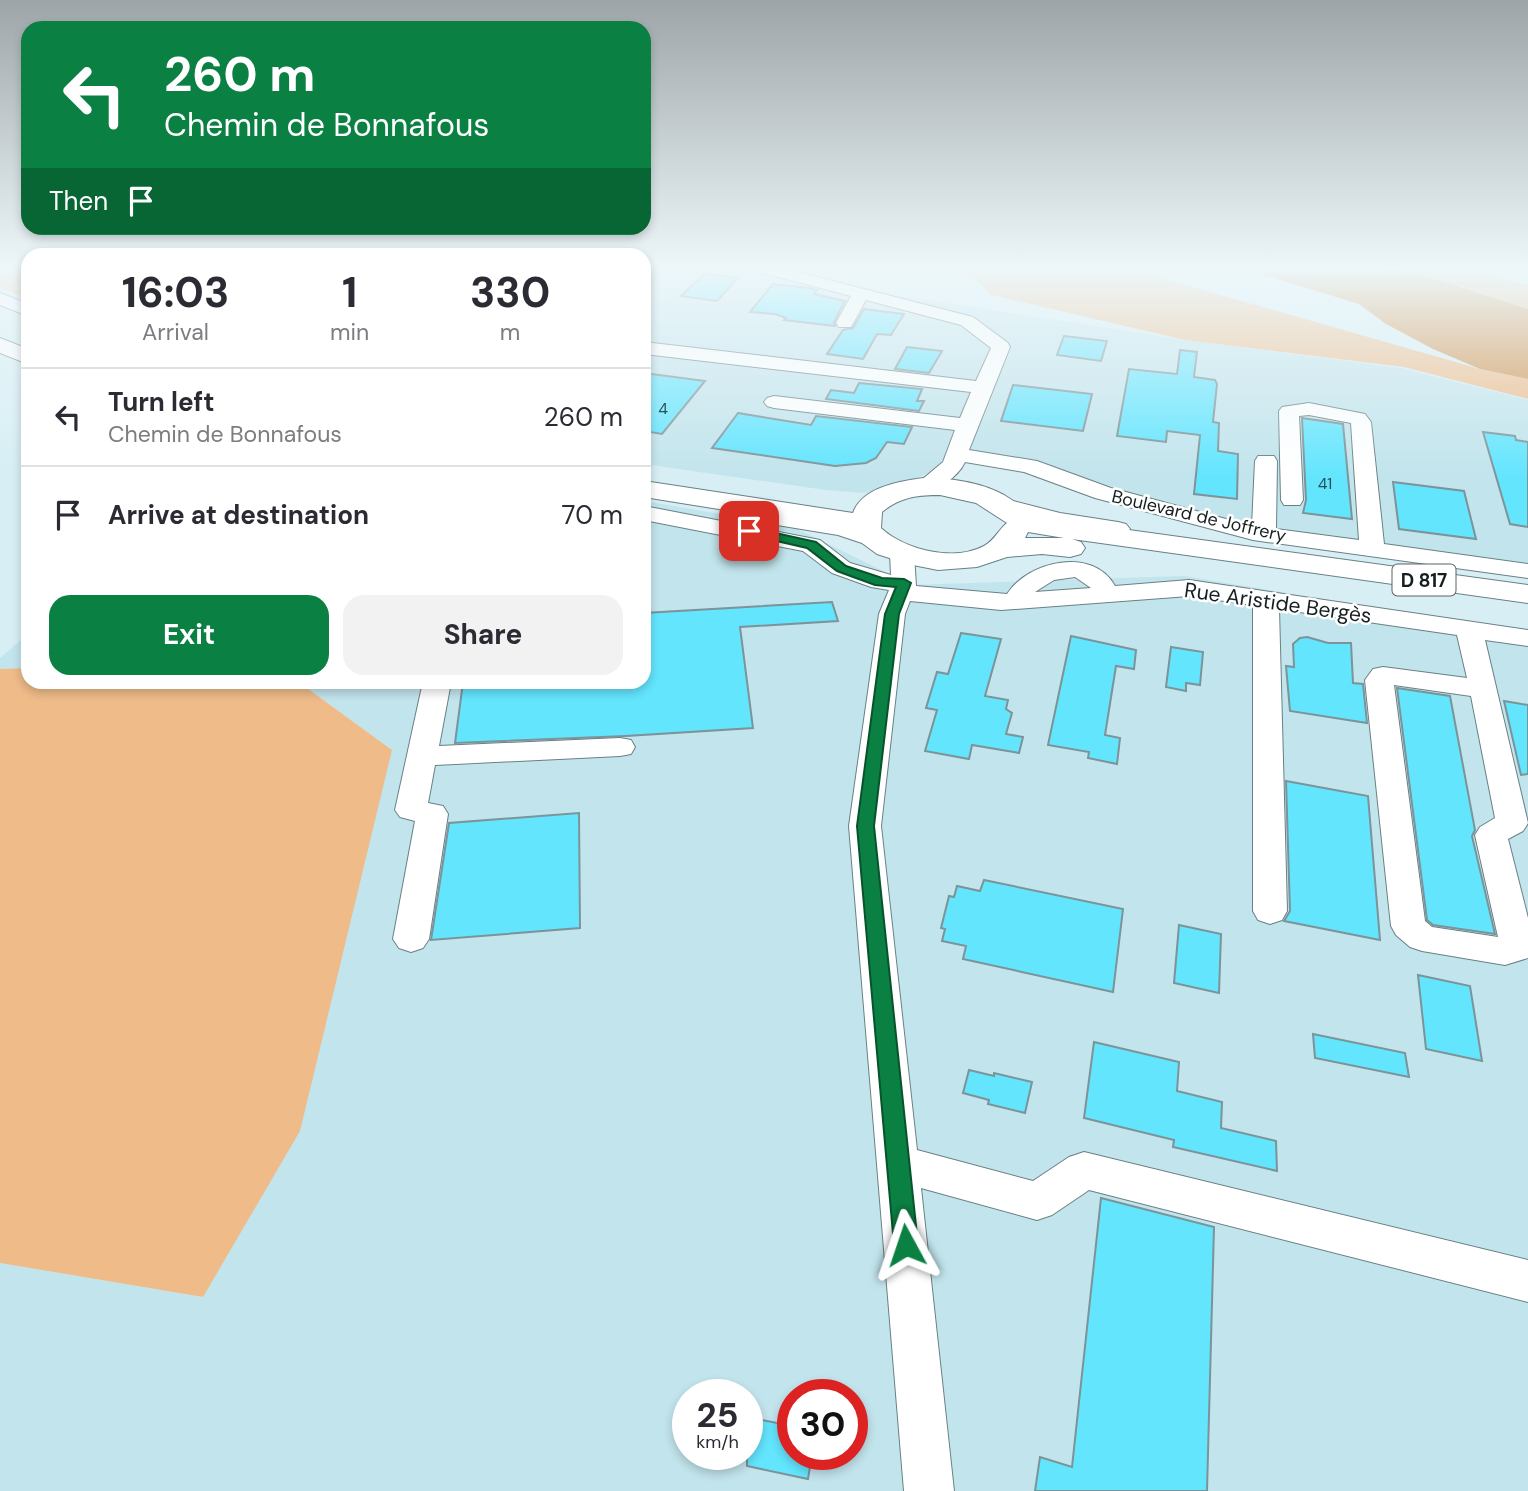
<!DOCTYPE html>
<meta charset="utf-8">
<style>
body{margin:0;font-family:"DM Sans",sans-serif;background:#f2f2f3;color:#2b2b33;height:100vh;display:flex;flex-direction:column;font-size:26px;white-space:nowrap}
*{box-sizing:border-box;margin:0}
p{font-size:23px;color:#7c7c81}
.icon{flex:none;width:38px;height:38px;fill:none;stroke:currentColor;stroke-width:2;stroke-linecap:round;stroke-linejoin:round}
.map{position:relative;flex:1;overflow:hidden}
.panel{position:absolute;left:21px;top:248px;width:630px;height:441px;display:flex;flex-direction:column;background:#fff;border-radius:21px;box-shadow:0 4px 10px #0003}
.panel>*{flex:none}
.top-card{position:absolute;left:21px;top:21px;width:630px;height:214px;border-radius:21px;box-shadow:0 4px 10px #0003;background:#0b8043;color:#fff;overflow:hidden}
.speed{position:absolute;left:672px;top:1379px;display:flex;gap:14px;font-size:35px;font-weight:700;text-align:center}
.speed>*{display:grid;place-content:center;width:91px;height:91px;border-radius:50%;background:#fff;box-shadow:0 4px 10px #0003;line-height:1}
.speed small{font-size:18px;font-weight:400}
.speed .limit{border:10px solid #d22;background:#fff;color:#111}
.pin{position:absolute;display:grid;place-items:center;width:60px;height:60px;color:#fff;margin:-30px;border-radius:14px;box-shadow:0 4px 10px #0006}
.me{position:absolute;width:77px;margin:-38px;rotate:355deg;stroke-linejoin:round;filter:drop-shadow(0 0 5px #0008)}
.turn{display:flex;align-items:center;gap:24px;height:147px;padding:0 28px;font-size:32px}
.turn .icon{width:91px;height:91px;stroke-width:2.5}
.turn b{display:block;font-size:49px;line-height:60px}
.then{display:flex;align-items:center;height:66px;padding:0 28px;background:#0003;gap:14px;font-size:26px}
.eta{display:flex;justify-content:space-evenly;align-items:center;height:119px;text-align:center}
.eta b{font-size:42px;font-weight:700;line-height:49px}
.primary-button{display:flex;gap:14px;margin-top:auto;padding:14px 28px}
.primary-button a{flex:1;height:80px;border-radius:21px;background:#0b8043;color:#fff;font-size:28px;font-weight:700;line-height:80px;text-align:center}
.primary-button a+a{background:#f2f2f3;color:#2b2b33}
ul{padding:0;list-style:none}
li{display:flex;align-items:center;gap:21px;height:98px;padding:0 28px;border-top:2px solid #e1e1e2}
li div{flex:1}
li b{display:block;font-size:26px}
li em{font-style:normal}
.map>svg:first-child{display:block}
</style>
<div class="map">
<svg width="1528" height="1491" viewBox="0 0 1528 1491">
<rect width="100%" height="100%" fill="#d6eef4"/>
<!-- built -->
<g fill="#c2e4ec" fill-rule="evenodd">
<path d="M644 268H723L1185 340 1401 368 1528 400V564L1253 525 1175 508 1036 461 953 447 935 469 910 482 864 493 826 490 644 464Z"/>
<path d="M644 501 791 526 912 585 1184 576 1528 633V1491H0V1263L203 1297 392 750 300 683 644 682ZM688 1395H747V1454H688ZM793 1395H852V1454H793Z"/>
<path d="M28 634V668L0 669V658Z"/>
</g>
<!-- green -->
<g fill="#eebb89">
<path d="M0 268H28V299L0 287Z"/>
<path d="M936 268H1126L1480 369 1528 379V399L1404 367 1185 340 992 295 974 278Z"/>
<path d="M1388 268H1454L1528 285V309L1437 280Z"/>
<path d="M28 668V682L300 683 392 750 300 1131 203 1297 0 1263V669Z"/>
</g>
<!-- water -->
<path fill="#d08e47" d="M1241 268H1388L1437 280 1528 309V379L1480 369 1433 349 1386 324 1359 304Z"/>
<!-- building -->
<g fill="#63e5fe" stroke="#7c9398" stroke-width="2">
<path d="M704 274 738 278 717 301 681 296Z"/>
<path d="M773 284 809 288 817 290 814 294 845 301 834 322 835 326 784 320 786 318 775 314 750 312Z"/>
<path d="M864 309 904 314 891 335 877 334 863 359 827 354 843 330 853 328Z"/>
<path d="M1064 336 1107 341 1101 361 1057 355Z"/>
<path d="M907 347 942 351 929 373 895 369Z"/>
<path d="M1180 350 1197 352 1194 377 1215 380 1217 384 1213 422 1219 423 1218 451 1238 454 1237 499 1194 494 1200 435 1167 431 1166 442 1117 436 1129 369 1177 374Z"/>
<path d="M644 373 705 381 662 434 644 431Z"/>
<path d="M859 383 922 389 917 401H924L919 411 826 399 831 390 854 393Z"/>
<path d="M1013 385 1092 394 1083 431 1001 421Z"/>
<path d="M738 413 811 425 816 416 912 427 904 444 887 442 876 458 866 463 835 466 712 448Z"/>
<path d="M1302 418 1343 424 1352 519 1303 513 1306 500Z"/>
<path d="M1483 432 1515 436 1516 440 1528 442V527L1510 524Z"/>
<path d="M1393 482 1464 491 1476 539 1399 529Z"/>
<path d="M832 602 838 621 740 627 753 728 626 736 455 743 463 682H644V613Z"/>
<path d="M961 633 1001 639 985 696 1008 700 1006 709 1012 713 1006 734 1023 737 1019 753 972 745 969 759 925 751 937 710 926 708 937 672 948 674Z"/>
<path d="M1071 636 1136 650 1134 669 1116 666 1105 735 1120 738 1117 764 1088 758 1089 752 1048 745Z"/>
<path d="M1307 637 1328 643H1351L1353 683 1363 684 1367 723 1290 711 1286 666 1294 667 1293 644 1300 638Z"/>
<path d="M1171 647 1203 652 1200 685 1186 683V691L1166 687Z"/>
<path d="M1397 688 1450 696 1475 830 1472 836 1495 934 1433 925 1427 920Z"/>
<path d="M1504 701 1528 705V774L1521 775Z"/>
<path d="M1286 781 1368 796 1380 940 1284 921 1290 911Z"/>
<path d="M579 813 580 928 431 940 449 823Z"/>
<path d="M984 880 1123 909 1113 992 963 959 966 946 942 941 945 929 941 928 949 896 954 897 957 886 980 891Z"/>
<path d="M1179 925 1221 934 1219 993 1174 983Z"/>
<path d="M1418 975 1470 986 1482 1061 1426 1049Z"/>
<path d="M1313 1034 1405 1053 1409 1077 1315 1058Z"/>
<path d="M1094 1042 1179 1062 1177 1091 1222 1102 1221 1128 1276 1141 1277 1171 1173 1147 1174 1140 1084 1118Z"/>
<path d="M969 1070 994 1076V1073L1032 1082 1025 1113 988 1104 989 1100 963 1093Z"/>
<path d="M1101 1198 1214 1227 1207 1491H1035L1040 1457 1072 1467Z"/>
<path d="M747 1417 793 1426V1454H812L808 1479 747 1466Z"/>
</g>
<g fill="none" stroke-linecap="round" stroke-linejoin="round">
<defs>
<g id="minor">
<path d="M753 268H782L973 317 1008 343 1010 347 969 450 1037 461 1111 488 1252 526 1255 461 1258 456H1274L1277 461 1276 529 1359 540 1351 423 1309 415 1299 416 1303 500 1300 505H1284L1281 500 1279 411 1282 407 1309 403 1365 414 1371 422 1384 544 1528 564V578L1253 540 1095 498 1024 472 965 462C958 477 933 496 916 492L913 487 943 462 955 430 774 408 767 406 764 402 767 398 774 396 960 418 971 392 644 354V342L976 381 991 348 961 325 866 300 851 327H839L836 323 851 296 755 271Z"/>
<path d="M0 293 28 304V316L0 305Z"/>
<path d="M1001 498 1060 513 1118 522 1126 524 1130 529 1126 534 1118 536 1060 527 993 510 989 505 993 500Z"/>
<path d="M644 506 820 540 850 563 891 575 890 554 893 549 902 547 911 549 914 554 916 586 1007 594C1028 561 1093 546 1115 586L1189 580 1528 630V646L1485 640 1528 823 1523 831 1508 839 1528 918V958L1505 965 1422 951 1410 947 1396 935 1391 926 1365 680 1373 669 1383 667 1467 678 1457 635 1279 609 1287 911 1282 920 1270 924 1258 920 1253 911V605L1189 596 1001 610 910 601 905 614 881 826 917 1150 1033 1181 1069 1157 1084 1152 1528 1260V1302L1089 1190 1052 1215 1037 1220 921 1188 954 1491H904L849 826 879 614 889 590 871 587 832 573 803 551 644 520ZM1075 577 1091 588 1035 592 1054 580ZM1394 685 1471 696 1495 818 1480 827 1475 835 1498 937 1432 927 1425 921Z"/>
<path d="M779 512C802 516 877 524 889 541L885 546 877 548 838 535 771 524 767 519 771 514Z"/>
<path d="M423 682H451L439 746 620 738 631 740 635 747 631 754 620 756 435 765 428 803 443 806 448 814 429 939 423 948 411 952 399 948 393 939 415 821 400 817 395 810Z"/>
</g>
<g id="major">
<path d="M0 338 28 349V364L0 353Z"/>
<path d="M924 478C951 478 980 482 1004 495 1017 503 1028 512 1042 518L1528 585V603L1072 539 1081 542 1085 548 1081 554 1070 557 1042 554 1007 557 977 567 938 570 908 564 877 554 843 529 644 497V481L853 513C862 487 900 481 924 478ZM940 495 976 503 1007 523C999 529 995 540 984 546 954 562 905 550 881 528L882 512C900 497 918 495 940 495ZM1028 532 1064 538H1025Z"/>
</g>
</defs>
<!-- minor casing -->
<use href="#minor" stroke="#698084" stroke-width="2"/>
<!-- major casing -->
<use href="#major" stroke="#698084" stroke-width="2"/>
<!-- minor -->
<use href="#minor" fill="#fff" fill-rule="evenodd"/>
<!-- major -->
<use href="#major" fill="#fff" fill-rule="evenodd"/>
</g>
<!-- sky -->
<linearGradient id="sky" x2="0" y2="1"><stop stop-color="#9ea5a8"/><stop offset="0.56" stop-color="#edf7fa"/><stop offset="1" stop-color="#edf7fa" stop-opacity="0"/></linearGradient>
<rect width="1528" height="477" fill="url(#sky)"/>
<!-- route -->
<path fill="#0b8043" stroke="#07532c" stroke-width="2" d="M749 527 816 542 846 566 882 578 904 579 911 583 899 614 874 826 918 1245 914 1252 906 1256 898 1252 894 1245 857 826 885 614 896 587 875 585 837 571 807 548 745 534V529Z"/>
<g text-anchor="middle" stroke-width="5" stroke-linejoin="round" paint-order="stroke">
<!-- far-number labels -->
<g font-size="16" fill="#285058">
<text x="663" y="414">4</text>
<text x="1325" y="489">41</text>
</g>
<!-- far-street labels -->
<g font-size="18" fill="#151e20" stroke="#fff">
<text transform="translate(1199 516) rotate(13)" y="6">Boulevard de Joffrery</text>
</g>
<!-- shield labels -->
<rect fill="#fff" stroke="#5b6263" stroke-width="2" x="1392.5" y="564.5" width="63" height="31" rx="5"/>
<g font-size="19" font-weight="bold" fill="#151e20">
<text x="1424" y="587">D 817</text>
</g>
<!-- street labels -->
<g font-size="21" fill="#151e20" stroke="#fff">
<text transform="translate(1278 603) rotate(8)" y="7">Rue Aristide Bergès</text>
</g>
</g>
</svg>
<div class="speed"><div>25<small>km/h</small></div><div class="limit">30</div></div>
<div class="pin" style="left:749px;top:531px;background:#d93025"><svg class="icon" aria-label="arrive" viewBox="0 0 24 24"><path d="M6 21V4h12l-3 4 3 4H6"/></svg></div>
<svg class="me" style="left:906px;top:1245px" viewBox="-20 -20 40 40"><path d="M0-17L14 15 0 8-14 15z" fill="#0b8043" stroke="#fff" stroke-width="4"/></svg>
<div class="top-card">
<div class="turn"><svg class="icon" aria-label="left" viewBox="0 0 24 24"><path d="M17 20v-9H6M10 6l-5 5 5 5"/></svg><div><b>260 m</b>Chemin de Bonnafous</div></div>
<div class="then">Then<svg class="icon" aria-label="arrive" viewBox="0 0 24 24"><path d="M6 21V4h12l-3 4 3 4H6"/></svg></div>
</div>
<section class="panel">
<div class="eta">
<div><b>16:03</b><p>Arrival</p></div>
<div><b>1</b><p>min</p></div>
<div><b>330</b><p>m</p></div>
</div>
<ul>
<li><svg class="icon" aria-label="left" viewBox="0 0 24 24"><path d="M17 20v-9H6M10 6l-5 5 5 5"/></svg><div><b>Turn left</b><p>Chemin de Bonnafous</p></div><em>260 m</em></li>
<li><svg class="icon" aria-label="arrive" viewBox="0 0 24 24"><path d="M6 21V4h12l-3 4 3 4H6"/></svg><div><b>Arrive at destination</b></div><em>70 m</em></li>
</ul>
<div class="primary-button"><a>Exit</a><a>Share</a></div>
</section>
</div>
